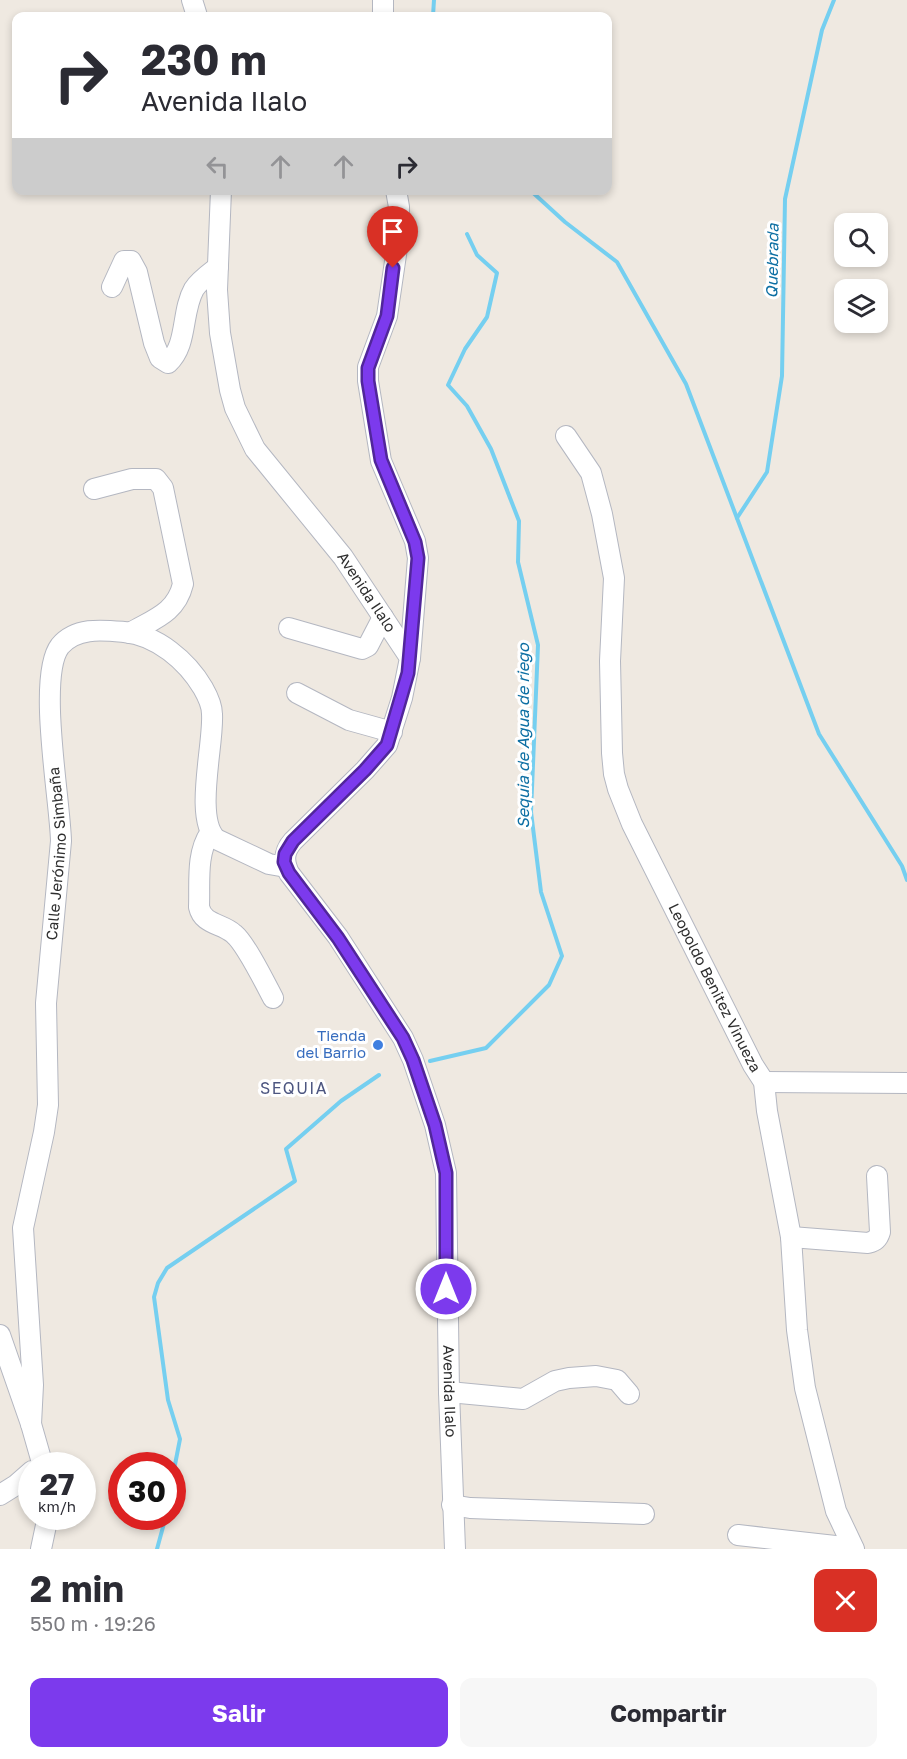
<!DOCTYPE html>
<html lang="es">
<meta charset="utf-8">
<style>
body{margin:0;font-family:"Golos Text",sans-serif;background:#f7f7f7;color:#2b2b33;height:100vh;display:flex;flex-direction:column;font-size:22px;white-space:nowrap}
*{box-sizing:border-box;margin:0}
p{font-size:20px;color:#7c7c81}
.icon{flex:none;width:33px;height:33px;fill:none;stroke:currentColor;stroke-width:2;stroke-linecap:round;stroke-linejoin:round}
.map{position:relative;height:1549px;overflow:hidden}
.sheet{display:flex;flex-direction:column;background:#fff;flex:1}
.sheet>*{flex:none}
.banner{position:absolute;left:12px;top:12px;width:600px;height:183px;border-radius:12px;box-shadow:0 3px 9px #0003;background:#fff;color:#2b2b33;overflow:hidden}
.tools{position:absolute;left:834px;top:213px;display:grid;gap:12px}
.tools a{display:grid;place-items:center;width:54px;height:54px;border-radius:12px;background:#fff;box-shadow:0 3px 9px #0003;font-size:30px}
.speed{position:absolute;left:18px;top:1452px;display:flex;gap:12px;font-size:30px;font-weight:700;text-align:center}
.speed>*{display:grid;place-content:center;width:78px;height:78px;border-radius:50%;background:#fff;box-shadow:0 3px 9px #0003;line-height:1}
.speed small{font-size:15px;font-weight:400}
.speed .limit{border:9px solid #d22;background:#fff;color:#111}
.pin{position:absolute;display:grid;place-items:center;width:51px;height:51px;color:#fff;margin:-62px -26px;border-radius:50% 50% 50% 0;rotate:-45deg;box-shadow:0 0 6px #0007}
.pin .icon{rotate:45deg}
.me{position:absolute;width:66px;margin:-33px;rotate:0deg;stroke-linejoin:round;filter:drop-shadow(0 0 4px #0008)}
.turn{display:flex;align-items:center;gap:21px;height:126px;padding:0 30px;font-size:27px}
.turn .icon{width:78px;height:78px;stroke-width:2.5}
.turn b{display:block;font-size:42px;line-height:51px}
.lanes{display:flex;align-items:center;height:57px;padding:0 30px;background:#0003;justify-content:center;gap:30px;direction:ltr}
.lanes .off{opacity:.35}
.round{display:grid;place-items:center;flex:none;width:63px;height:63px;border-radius:12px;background:#f7f7f7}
.overview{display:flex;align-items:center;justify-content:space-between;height:102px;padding:0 30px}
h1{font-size:36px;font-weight:700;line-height:45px}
.primary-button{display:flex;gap:12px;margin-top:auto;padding:12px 30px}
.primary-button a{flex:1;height:69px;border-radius:12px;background:#7c3aed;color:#fff;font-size:24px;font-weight:700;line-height:69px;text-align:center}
.primary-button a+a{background:#f7f7f7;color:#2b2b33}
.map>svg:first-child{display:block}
</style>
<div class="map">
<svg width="907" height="1549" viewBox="0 0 907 1549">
<rect width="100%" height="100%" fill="#efe9e1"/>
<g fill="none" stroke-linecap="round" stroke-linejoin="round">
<!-- stream -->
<g stroke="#75cff0" stroke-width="4">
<path d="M433 16 434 0"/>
<path d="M530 190 565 222 617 262 686 384 819 734 902 866 907 880"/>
<path d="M737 518 767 472 782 376 785 199 822 30 834 0"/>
<path d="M430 1061 486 1048 549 985 562 956 541 892 531 812 538 645 518 562 519 521 491 449 467 406 448 385 465 349 487 317 497 273 477 255 467 234"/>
<path d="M172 1480 180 1439 168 1400 154 1297 158 1283 167 1268 295 1181 286 1149 341 1101 379 1075"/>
<path d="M157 1549 166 1516"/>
</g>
<defs>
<g id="minor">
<path d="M192 0 197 16"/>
<path d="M383 0V16"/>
<path id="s1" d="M221 190 217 290 220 333 230 390 235 408 255 449 343 557 410 658 402 698 387 745 365 770 293 841C284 851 283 860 289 873L338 937 403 1038 413 1060 435 1125 446 1173 449 1392 455 1549"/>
<path d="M396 190 399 207 398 241 387 316 368 367V381L381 461 415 541 418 558 410 658"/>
<path d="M112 287 124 261H131L137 272 154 343 160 358 168 363C188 345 181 312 194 289 200 280 209 274 218 267"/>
<path id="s2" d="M566 436 591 473 602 514 614 578 610 661 612 753 614 774 618 789 632 824 753 1065 764 1082 767 1111 791 1237 797 1330 805 1388 836 1511 854 1549"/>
<path d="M94 489 132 479H156L163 488 183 584C176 613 154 619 130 633"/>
<path d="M289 628 362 649 368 646 383 617"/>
<path d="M297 693 349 720 392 732"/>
<path d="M210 833C196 854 200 882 199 907 203 925 222 923 234 934 246 944 265 983 273 998"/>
<path d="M764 1082 907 1083"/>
<path d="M791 1237 868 1243C875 1241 878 1239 880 1232L877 1176"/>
<path d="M0 1335 31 1424 43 1466"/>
<path d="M449 1392 523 1399 555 1381 569 1378 596 1376 617 1380 629 1394"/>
<path id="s3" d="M31 1424 33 1385 23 1228 44 1132 48 1105 46 1003 61 841C60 799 37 676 60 646 76 627 102 630 124 632 157 635 187 661 203 688 207 695 212 706 212 714 214 744 194 818 216 839L269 864 286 867"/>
<path d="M0 1495 16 1485 32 1471"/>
<path d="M452 1505 470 1508 644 1514"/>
<path d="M738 1535 853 1548"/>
<path d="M41 1549 48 1516"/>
</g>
</defs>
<!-- minor casing -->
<use href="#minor" stroke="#b4b7c1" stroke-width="22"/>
<!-- minor -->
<use href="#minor" stroke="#fff" stroke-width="20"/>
</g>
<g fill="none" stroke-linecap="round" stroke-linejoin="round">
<defs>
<path id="route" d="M393 268 387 316 368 368V381L381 460 415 542 418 558 408 673 387 745 365 770 293 841 285 854 284 862 289 873 338 938 403 1038 413 1060 435 1125 446 1173V1289"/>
</defs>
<!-- route casing -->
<use href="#route" stroke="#51269a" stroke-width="15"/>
<!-- route -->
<use href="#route" stroke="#7c3aed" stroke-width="10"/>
</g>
<!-- markers -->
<circle fill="#3f7fe0" stroke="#fff" stroke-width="2" cx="378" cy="1045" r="6"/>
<g text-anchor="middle" stroke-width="6" stroke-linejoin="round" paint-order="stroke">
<!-- street labels -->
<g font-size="15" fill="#2e2e2e" stroke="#fff">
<text dy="5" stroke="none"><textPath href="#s1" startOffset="447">Avenida Ilalo</textPath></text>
<text dy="5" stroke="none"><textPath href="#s3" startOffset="574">Calle Jerónimo Simbaña</textPath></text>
<text dy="5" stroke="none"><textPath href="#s2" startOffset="585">Leopoldo Benitez Vinueza</textPath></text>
<text dy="5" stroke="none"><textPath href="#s1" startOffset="1346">Avenida Ilalo</textPath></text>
</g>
<!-- shop labels -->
<g font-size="15" fill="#366cbe" stroke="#fff" text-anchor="end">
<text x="366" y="1041">Tienda<tspan x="366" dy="17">del Barrio</tspan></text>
</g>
<!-- water labels -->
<g font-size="16" font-style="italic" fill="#0d6fa3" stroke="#fff">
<text transform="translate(772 261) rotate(-89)" y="6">Quebrada</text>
<text transform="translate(523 736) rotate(-90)" y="6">Sequia de Agua de riego</text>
</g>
<!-- neighbourhood labels -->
<g font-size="16" letter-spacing="1.5" fill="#4d5680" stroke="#fff">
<text x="294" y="1094">SEQUIA</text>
</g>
</g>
</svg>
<div class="tools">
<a><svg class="icon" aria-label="search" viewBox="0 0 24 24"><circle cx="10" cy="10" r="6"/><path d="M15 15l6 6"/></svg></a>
<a><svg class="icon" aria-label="layers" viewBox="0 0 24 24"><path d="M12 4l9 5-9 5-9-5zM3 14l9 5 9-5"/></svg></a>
</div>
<div class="speed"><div>27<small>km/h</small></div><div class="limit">30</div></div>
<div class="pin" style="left:393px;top:268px;background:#d93025"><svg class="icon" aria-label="arrive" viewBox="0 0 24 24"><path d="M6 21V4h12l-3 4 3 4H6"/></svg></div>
<svg class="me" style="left:446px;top:1289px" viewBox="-20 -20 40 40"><circle r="17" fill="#7c3aed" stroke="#fff" stroke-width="3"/><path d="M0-11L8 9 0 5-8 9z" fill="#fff"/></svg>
<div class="banner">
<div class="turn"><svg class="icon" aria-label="right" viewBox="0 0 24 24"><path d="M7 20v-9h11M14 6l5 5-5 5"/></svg><div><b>230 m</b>Avenida Ilalo</div></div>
<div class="lanes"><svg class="icon off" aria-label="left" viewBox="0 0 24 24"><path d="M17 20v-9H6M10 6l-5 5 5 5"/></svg><svg class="icon off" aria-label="ahead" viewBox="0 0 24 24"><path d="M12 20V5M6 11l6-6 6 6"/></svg><svg class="icon off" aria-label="ahead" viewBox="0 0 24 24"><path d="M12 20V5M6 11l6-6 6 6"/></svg><svg class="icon" aria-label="right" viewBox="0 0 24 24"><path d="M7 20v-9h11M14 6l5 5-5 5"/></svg></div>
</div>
</div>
<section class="sheet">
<div class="overview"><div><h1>2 min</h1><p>550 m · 19:26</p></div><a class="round" style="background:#d93025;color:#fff"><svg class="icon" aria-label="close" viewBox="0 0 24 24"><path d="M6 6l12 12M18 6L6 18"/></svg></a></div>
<div class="primary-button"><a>Salir</a><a>Compartir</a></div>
</section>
